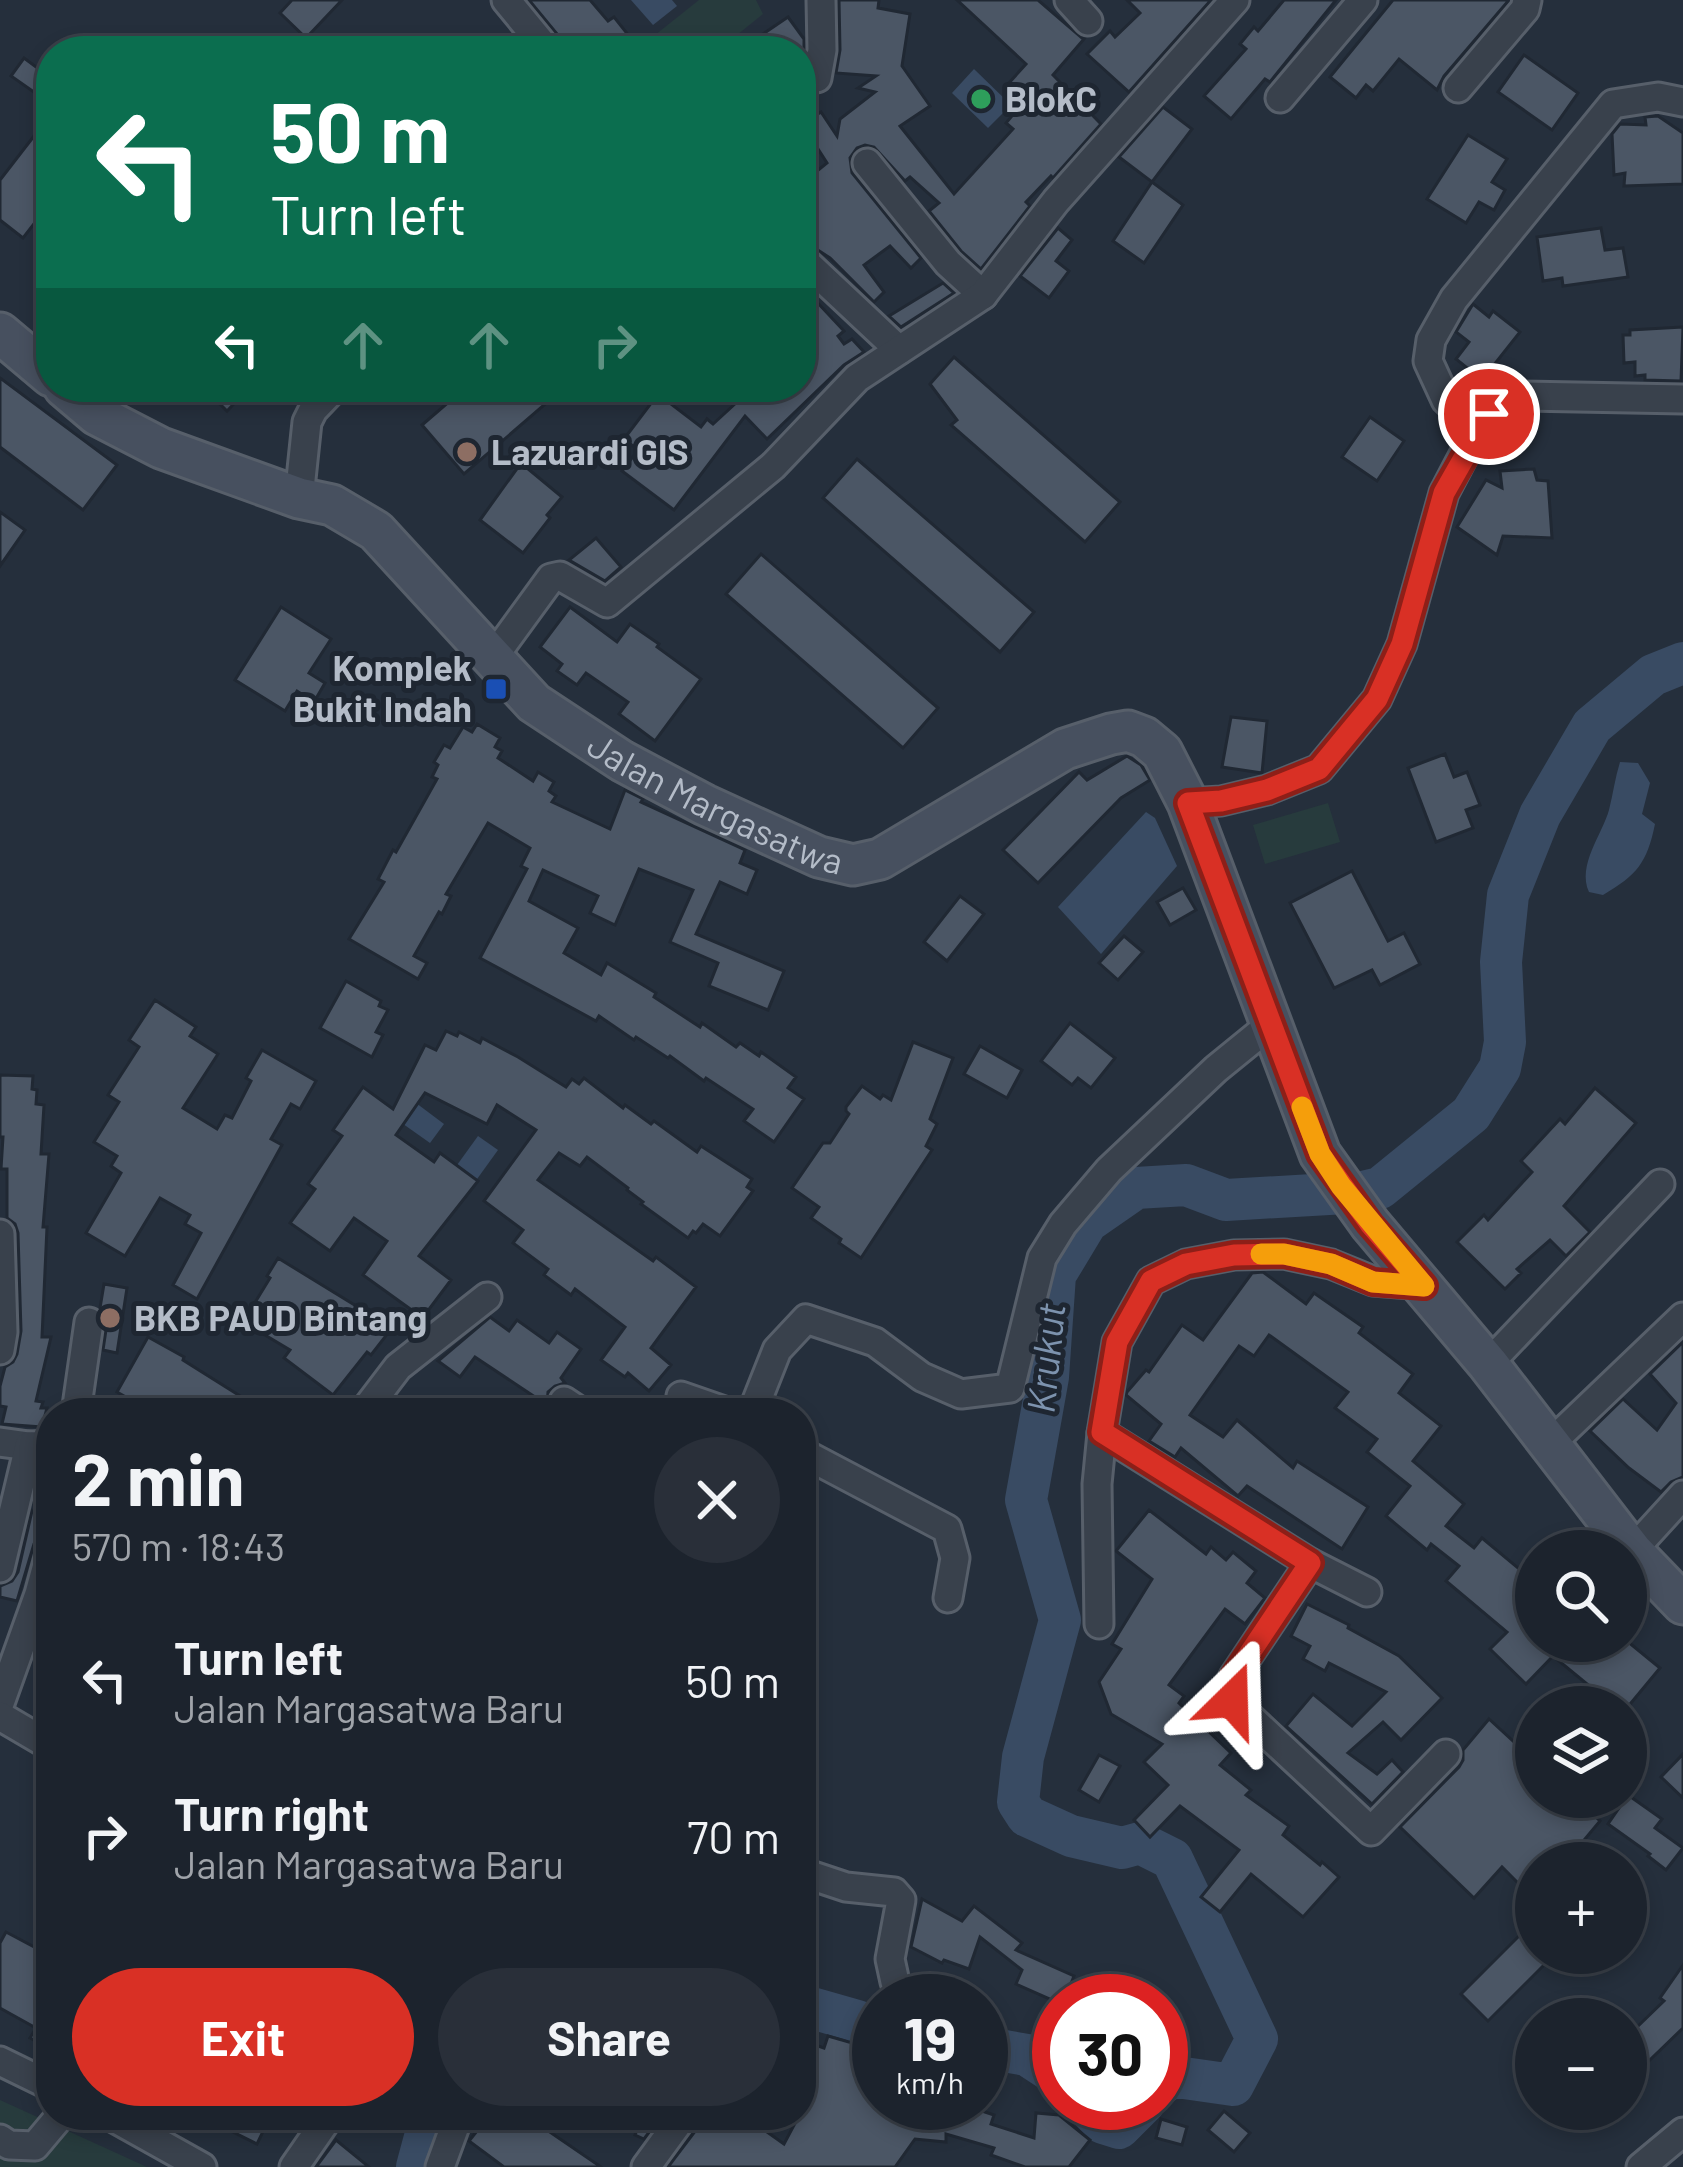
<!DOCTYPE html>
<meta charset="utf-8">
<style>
body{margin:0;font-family:Barlow,sans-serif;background:#292f39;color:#f1f3f6;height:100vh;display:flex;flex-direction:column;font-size:45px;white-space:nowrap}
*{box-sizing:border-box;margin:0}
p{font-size:39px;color:#a0a4aa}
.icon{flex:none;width:66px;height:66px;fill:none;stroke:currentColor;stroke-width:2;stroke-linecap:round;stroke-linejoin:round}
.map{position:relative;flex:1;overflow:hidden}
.sheet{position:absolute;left:36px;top:1398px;width:780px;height:732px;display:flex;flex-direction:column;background:#1c232d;border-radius:48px;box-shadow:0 6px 18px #0003,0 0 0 3px #3a4049}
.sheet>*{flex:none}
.banner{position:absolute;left:36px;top:36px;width:780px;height:366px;border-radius:48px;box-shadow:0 6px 18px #0003,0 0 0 3px #3a4049;background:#0b6e4f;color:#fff;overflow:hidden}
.tools{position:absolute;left:1515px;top:1530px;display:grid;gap:24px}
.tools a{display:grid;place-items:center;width:132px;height:132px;border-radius:50%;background:#1c232d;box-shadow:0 6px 18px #0003,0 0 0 3px #3a4049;font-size:60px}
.speed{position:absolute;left:852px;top:1974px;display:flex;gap:24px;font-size:60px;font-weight:700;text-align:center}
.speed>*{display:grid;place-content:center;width:156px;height:156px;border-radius:50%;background:#1c232d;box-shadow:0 6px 18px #0003,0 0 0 3px #3a4049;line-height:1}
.speed small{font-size:30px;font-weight:400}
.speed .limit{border:18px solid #d22;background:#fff;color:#111}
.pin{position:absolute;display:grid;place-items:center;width:102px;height:102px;color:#fff;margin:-51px;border:6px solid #fff;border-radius:50%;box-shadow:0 3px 12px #0007}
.me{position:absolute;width:132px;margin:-66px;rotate:22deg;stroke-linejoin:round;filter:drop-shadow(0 0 9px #0008)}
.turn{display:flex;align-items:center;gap:42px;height:252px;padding:0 36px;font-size:54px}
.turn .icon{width:156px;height:156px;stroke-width:2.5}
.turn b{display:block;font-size:84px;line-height:102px}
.lanes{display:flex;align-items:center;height:114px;padding:0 36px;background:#0003;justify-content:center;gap:60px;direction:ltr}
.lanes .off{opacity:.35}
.round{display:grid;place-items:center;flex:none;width:126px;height:126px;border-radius:63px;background:#292f39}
.overview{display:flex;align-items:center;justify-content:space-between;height:204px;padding:0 36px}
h1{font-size:72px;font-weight:700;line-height:90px}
.cta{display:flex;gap:24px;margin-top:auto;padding:24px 36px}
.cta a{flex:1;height:138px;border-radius:72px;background:#d93025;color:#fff;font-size:48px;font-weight:700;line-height:138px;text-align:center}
.cta a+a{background:#292f39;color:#f1f3f6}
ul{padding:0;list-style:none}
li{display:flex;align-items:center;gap:36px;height:156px;padding:0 36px}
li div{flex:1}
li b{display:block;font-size:45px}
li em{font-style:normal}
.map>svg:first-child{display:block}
</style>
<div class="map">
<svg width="1683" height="2167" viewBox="0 0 1683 2167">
<rect width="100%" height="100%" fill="#252f3c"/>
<!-- green -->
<g fill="#273b3d">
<path d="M699 0H756L763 14 717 51H643L640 47Z"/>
<path d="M1328 803 1340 842 1265 864 1253 825Z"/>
<path d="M0 2100 147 2167H0Z"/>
</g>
<!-- water -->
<g fill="#394b63">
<path d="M631 0H672L677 6 653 25Z"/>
<path d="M974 69 1011 105 988 128 952 93Z"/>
<path d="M1620 762 1638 763 1650 783 1642 814 1655 824C1647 863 1637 875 1603 895L1589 892C1577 865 1602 835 1609 810 1613 794 1615 778 1620 762Z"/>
<path d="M1146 812 1155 818 1177 866 1101 954 1058 907Z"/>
<path d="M404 1094 444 1124 430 1143 389 1114Z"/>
<path d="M478 1136 498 1150 472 1186 452 1172Z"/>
</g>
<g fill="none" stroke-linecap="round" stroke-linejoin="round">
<!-- river -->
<g stroke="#394b63" stroke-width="42">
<path d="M801 2005 857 2021 879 2047"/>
<path d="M981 2047 1027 2055 1059 2076"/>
<path d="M1161 2085 1170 2076 1233 2085 1257 2039 1172 1859 1140 1843 1122 1848 1071 1836 1027 1816 1018 1802 1023 1757 1060 1620 1026 1500 1048 1377 1055 1275 1087 1222 1136 1188 1186 1185 1226 1200 1363 1192 1380 1188 1471 1114 1500 1068 1505 1042 1501 962 1508 895 1540 815 1592 726 1653 675 1683 663"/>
<path d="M1084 2103 1103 2123 1119 2128 1144 2103"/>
<path d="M417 2167 431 2115"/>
</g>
</g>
<!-- building -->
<g fill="#4b5665" stroke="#202833" stroke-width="3">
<path d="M292 0H342L306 38 280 13Z"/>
<path d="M529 0H590L608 21 614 17 641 51H566L562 40Z"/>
<path d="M839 0H879L878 8 910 14 902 66 930 106 900 126 954 194 1013 129 1006 123 1026 99 1008 84 1026 64 957 0H1038L1082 38 1084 39 1053 75 1101 124 1053 178 1051 176 1026 202 1030 206 981 269 961 251 929 211 939 203 910 177 905 181 874 147 865 145 857 148 850 158 852 173 921 258 911 268 890 246 864 265 884 292 874 302 830 258 801 239V184L827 163 802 124 821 112 837 136 840 119 875 92 858 88 876 76 836 73 840 50Z"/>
<path d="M1127 0H1211L1129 92 1087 54 1110 31 1115 37 1140 13Z"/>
<path d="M1284 0H1336L1270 82 1265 79 1231 119 1204 96 1246 49 1240 44 1254 27 1258 31Z"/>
<path d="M1393 0H1509L1444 76 1437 90 1399 59 1373 91 1366 85 1356 98 1330 77Z"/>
<path d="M788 17 804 39V51H772L763 34Z"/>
<path d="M1524 55 1578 93 1552 130 1498 92Z"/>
<path d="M24 58 51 78V104L11 76Z"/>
<path d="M1163 107 1192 129 1152 182 1119 157Z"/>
<path d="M51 114V202L23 238 0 220V180Z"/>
<path d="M1658 116 1683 133V184L1624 186 1625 173 1614 175 1612 134 1620 124 1646 125 1645 117Z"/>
<path d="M1468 135 1507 159 1492 182 1505 190 1494 210 1479 202 1466 223 1427 199Z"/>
<path d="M1152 182 1183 205 1144 263 1113 241Z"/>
<path d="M1058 228 1072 240 1056 261 1069 271 1049 298 1020 276Z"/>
<path d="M1601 228 1605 250 1623 248 1628 277 1563 286 1562 278 1543 281 1537 237Z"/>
<path d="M943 283 954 293 901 327 889 316Z"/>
<path d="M801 285 844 331 838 336 844 344 852 339 864 352 844 365 767 439 745 416 674 510 622 471 638 450 624 439 658 394 701 427 707 419 713 424 737 402 723 387H801Z"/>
<path d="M1473 304 1489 317 1493 311 1520 332 1482 380 1456 359 1469 342 1456 332Z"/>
<path d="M1683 327 1681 381 1645 380V375L1635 376V362L1624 363 1623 335H1630V330Z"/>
<path d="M954 357 1120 502 1085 542 951 425 957 420 930 384Z"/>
<path d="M0 378 117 465 83 510 0 447Z"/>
<path d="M203 387H250L227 411Z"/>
<path d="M466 387H565L464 474 422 425Z"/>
<path d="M1370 417 1404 441 1377 481 1342 457Z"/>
<path d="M857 459 1034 612 1000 652 823 498Z"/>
<path d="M521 463 562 497 547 515 550 518 523 553 480 520Z"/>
<path d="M1534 469 1537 480 1548 481 1552 538 1503 536 1497 555 1457 527 1486 480 1502 488 1500 471Z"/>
<path d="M0 512 25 530 0 566Z"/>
<path d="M596 538 621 567 605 581 569 560Z"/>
<path d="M761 554 938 708 903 748 726 594Z"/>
<path d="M281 607 331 639 309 673 325 683 314 702 297 691 285 711 235 680Z"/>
<path d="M570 607 617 642 630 624 659 644 657 647 701 679 655 741 619 714 628 702 586 673 577 685 557 671 562 664 540 647Z"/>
<path d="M1231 717 1267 721 1262 773 1222 767Z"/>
<path d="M477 724 500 738 495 747 502 751 498 758 533 781 538 772 554 782 549 791 556 796 552 802 610 829 625 790 643 799 641 802 745 850 740 863 757 870 747 894 720 882 696 934 784 971 768 1010 709 986 718 963 670 942 693 890 639 869 615 925 590 913 598 896 543 870 529 901 578 928 564 953 601 975 607 963 656 993 654 997 700 1027 702 1023 736 1047 740 1043 759 1056 761 1052 796 1077 788 1088 804 1099 774 1142 744 1121 753 1109 706 1078 704 1081 670 1056 668 1058 636 1037 634 1040 599 1016 596 1021 480 958 527 869 521 866 530 848 488 823 446 894 451 896 442 914 439 912 414 956 427 963 418 979 349 939 384 882 378 879 393 850 396 852 437 779 432 777 438 765 434 762 444 745 450 748 463 727 472 732Z"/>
<path d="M1445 754 1454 777 1467 772 1480 805 1466 810 1473 828 1436 842 1408 768Z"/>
<path d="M1127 756 1141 765 1150 780 1121 798 1038 883 1003 850 1079 772 1087 780Z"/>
<path d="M1352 871 1388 941 1404 933 1420 964 1380 985 1372 970 1334 988 1290 903Z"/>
<path d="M1183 888 1196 910 1170 925 1157 902Z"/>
<path d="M960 896 984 914 947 961 924 942Z"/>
<path d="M1124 936 1143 952 1118 980 1099 963Z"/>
<path d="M346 981 381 1001 379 1006 388 1010 376 1032 383 1035 372 1057 320 1028Z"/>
<path d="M155 1000 196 1027 190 1036 218 1054 183 1108 217 1129 225 1115 232 1118 251 1081 246 1078 262 1050 316 1081 300 1109 291 1104 271 1139 282 1145 197 1299 173 1285 201 1233 185 1224 190 1215 160 1198 125 1256 86 1233 121 1173 111 1166 117 1156 94 1142 119 1102 108 1095 139 1047 129 1040Z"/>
<path d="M1070 1023 1115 1058 1091 1088 1078 1078 1072 1085 1041 1061Z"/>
<path d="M446 1031 457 1036 459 1032 480 1043 482 1038 518 1057 566 1087 572 1079 579 1084 584 1078 623 1108 625 1105 651 1124 654 1121 697 1152 701 1146 752 1179 747 1187 753 1191 720 1236 703 1224 696 1233 693 1231 688 1238 641 1204 643 1202 627 1190 628 1188 587 1157 580 1166 559 1153 538 1180 653 1261 656 1257 696 1287 651 1348 671 1365 649 1391 628 1373 625 1377 601 1360 625 1327 575 1289 571 1295 544 1275 548 1269 513 1243 523 1230 484 1201 536 1130 497 1105 487 1124 425 1093 396 1135 434 1162 440 1153 478 1181 419 1256 451 1280 427 1312 424 1310 420 1316 363 1275 387 1241 354 1218 330 1251 290 1223 315 1189 308 1184 342 1136 333 1130 363 1087 393 1109 425 1045 436 1050Z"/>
<path d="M913 1042 953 1058 930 1119 937 1124 926 1146 932 1150 861 1258 839 1243 841 1239 811 1218 819 1207 792 1188 823 1143H830L849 1114 846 1111V1107L862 1086 880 1099 883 1095 891 1100Z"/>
<path d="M980 1046 1022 1070 1007 1098 964 1074Z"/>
<path d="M0 1075 33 1076 32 1089 37 1090 36 1104 44 1105 41 1154H49L43 1227H47L42 1337H51L36 1401 43 1402 41 1408H47L42 1427 2 1424 6 1407 0 1406V1386L5 1367 13 1362 17 1354 21 1331 18 1233 15 1224 7 1218V1169H1L3 1137H0Z"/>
<path d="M1595 1088 1636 1123 1564 1206 1590 1232 1566 1256 1550 1240 1517 1269 1521 1273 1505 1289 1457 1242 1484 1215 1488 1220 1532 1172 1521 1161 1560 1119 1565 1124Z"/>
<path d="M278 1258 392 1328 371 1355 367 1352 333 1395 284 1358 290 1350 243 1322 270 1278 267 1276Z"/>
<path d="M1263 1272 1306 1304 1314 1293 1363 1327 1359 1333 1413 1374 1399 1393 1441 1426 1413 1461 1464 1504 1446 1526 1474 1548 1482 1538 1536 1583V1641H1627L1660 1668 1626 1709 1615 1707 1553 1656 1526 1684 1490 1649 1507 1632 1446 1581 1459 1566 1431 1544 1427 1550 1386 1516 1410 1486 1367 1452 1377 1439 1335 1408 1348 1392 1269 1335 1254 1356 1239 1346 1190 1415 1223 1437 1237 1420 1293 1468 1297 1461 1368 1507 1342 1549 1247 1486 1238 1496 1181 1448 1175 1457 1149 1441 1161 1424 1126 1395 1127 1392 1146 1370 1149 1372 1182 1325 1203 1340 1252 1273Z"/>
<path d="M104 1284 127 1288 117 1353 103 1350 107 1323 105 1314 100 1308Z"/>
<path d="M490 1317 509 1331 517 1320 549 1343 557 1332 581 1349 561 1378 565 1383 555 1386 548 1392 547 1405 475 1357 460 1377 438 1361Z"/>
<path d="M148 1337 184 1357 183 1360 267 1413H154L117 1392Z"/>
<path d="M1683 1342V1477L1671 1482 1661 1492 1629 1468 1590 1431 1623 1399 1657 1430 1676 1403 1650 1374Z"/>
<path d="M1149 1510 1206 1554 1211 1547 1226 1560 1233 1552 1256 1571 1247 1583 1265 1598 1245 1624 1225 1609 1169 1685 1184 1696 1179 1703 1231 1753 1220 1765 1251 1790 1246 1795 1289 1826 1283 1835 1320 1865 1322 1862 1339 1877 1303 1917 1251 1874 1220 1912 1201 1897 1239 1850 1180 1806 1150 1837 1134 1820 1168 1785 1144 1762 1162 1744 1111 1714 1099 1682 1121 1649 1112 1644 1152 1579 1116 1551Z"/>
<path d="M32 1511 43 1514 40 1528 51 1532 39 1537 34 1544 17 1601 0 1597V1586L12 1581 18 1572Z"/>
<path d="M1307 1604 1349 1625 1348 1628 1399 1656 1442 1698 1401 1740 1383 1722 1348 1753 1377 1774 1392 1760 1403 1772 1372 1804 1286 1726 1313 1694 1352 1726 1386 1692 1329 1663 1325 1671 1303 1659 1310 1646 1291 1636Z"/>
<path d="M1489 1719 1536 1762V1797H1574L1600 1821 1565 1863H1536V1901L1502 1867 1474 1898 1400 1827 1459 1767 1463 1760V1750Z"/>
<path d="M1683 1754V1798L1661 1777Z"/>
<path d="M1099 1755 1120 1766 1099 1802 1079 1790Z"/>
<path d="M1628 1795 1662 1819 1655 1828 1683 1848 1666 1870 1648 1856 1650 1854 1608 1824Z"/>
<path d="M922 1899 962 1921 974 1906 1022 1943 1016 1950 1074 1976 1064 2001 1059 2003 1016 1984 1022 1970 980 1937 969 1969 944 1960 942 1963 911 1947Z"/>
<path d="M1527 1928 1536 1937V1953H1556L1488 2021 1461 1994Z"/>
<path d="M6 1932 51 1956V2049L30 2038 36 2028 0 2008V1943Z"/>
<path d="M1683 1965V2028L1626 2083V2019L1636 2028 1664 2001 1660 1998Z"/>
<path d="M828 2036 863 2046 860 2054 879 2064V2103H948L970 2107 994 2115 991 2124 1034 2138 1036 2113 1059 2115 1090 2140 1069 2167H1025L991 2155 994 2148 946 2134V2142L915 2139 895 2167H668L699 2126 702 2115H743L784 2144 812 2091 801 2087V2040L824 2048Z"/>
<path d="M1224 2111 1250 2133 1234 2152 1208 2130Z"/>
<path d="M199 2115H271L257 2144Z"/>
<path d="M477 2115H525L601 2167H504L469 2141 481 2126 476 2122Z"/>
<path d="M643 2115H662L644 2139 635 2135Z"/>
<path d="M1161 2119 1187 2127 1182 2145 1156 2138Z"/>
<path d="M336 2140 369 2167H316Z"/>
</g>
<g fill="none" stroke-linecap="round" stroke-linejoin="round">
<defs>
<g id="street">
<path d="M506 0 548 51"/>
<path d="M1069 0 1088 21"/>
<path d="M817 78 822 50 821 0"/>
<path d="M1458 88 1525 9 1527 0"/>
<path d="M1280 98 1363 0"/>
<path d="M867 163 948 263 983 295"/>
<path d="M801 258 899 350"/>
<path d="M1477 430 1446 400 1428 361 1431 340 1454 299 1613 104 1658 97 1683 102"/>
<path d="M299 498 307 422 313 410 335 387"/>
<path d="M492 659 551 578 560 576 607 603 773 466 857 378 983 295 1056 201 1235 0"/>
<path d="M1188 803 1221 801 1267 790 1319 769 1377 699 1402 644 1444 493 1477 430 1489 414 1522 396 1683 399"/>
<path d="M0 1234 3 1332 0 1350"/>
<path d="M1424 1285 1373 1281 1331 1264 1284 1254 1234 1255 1186 1264 1151 1281 1117 1342 1102 1433 1310 1563 1233 1678 1232 1701 1371 1831 1446 1754"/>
<path d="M1488 1364 1660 1184"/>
<path d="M681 1396 730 1413"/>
<path d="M564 1401 582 1413"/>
<path d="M76 1413 89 1322"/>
<path d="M363 1413 398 1367 487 1297"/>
<path d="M752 1413 777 1350 806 1319 875 1342 922 1377 961 1394 1010 1388 1042 1258 1063 1224 1109 1170 1216 1069 1259 1034 1273 1027"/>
<path d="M0 1442 29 1446 51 1445"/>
<path d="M1550 1444 1683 1317"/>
<path d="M801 1452 947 1529 955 1558 948 1598"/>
<path d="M1632 1551 1683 1495"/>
<path d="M1310 1563 1367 1592"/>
<path d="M0 1568 29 1446"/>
<path d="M1099 1624 1097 1484 1102 1433"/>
<path d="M0 1703 39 1594 51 1550"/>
<path d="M0 1716 51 1746"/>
<path d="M801 1872 846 1887 894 1892 901 1900 890 1959 895 1982"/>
<path d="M0 2061 51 2086"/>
<path d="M109 2115 202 2167"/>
<path d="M0 2139 9 2145 35 2146 61 2115"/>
<path d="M294 2167 330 2115"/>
<path d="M440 2167 459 2115"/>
<path d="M646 2167 684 2115"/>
<path d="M1641 2167 1683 2132"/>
</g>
<g id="secondary">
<path d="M0 333 51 376"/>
<path id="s1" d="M64 387 97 415 161 448 299 498 332 505 376 531 534 703 622 761 705 805 819 857 853 865 880 859 1065 749 1111 734 1128 731 1144 737 1162 752 1188 803 1320 1154 1370 1224 1488 1364 1632 1551 1683 1604"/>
</g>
</defs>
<!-- street casing -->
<use href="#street" stroke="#575f6a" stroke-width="33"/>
<!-- secondary casing -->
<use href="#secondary" stroke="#575f6a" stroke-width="45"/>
<!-- street -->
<use href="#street" stroke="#39414c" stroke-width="27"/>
<!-- secondary -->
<use href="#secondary" stroke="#47505f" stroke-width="39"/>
</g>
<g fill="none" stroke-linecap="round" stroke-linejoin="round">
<defs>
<path id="route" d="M1232 1700 1233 1678 1310 1563 1102 1432 1117 1342 1151 1281 1186 1264 1234 1255 1284 1254 1331 1264 1373 1282 1424 1286 1370 1224 1320 1154 1188 803 1221 801 1267 790 1319 769 1377 699 1402 644 1444 493 1489 414"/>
</defs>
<!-- route casing -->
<use href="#route" stroke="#8d1f18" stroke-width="30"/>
<!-- route -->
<use href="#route" stroke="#d93025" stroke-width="21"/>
<!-- slow -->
<path stroke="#f59e0b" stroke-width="21" d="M1261 1254H1284L1331 1264 1373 1282 1424 1286 1341 1186 1320 1154 1302 1107"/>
</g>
<!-- markers -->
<circle fill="#2e9e5b" stroke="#1e2631" stroke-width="4.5" cx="981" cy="99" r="12"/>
<g fill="#8d6e63" stroke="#1e2631" stroke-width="4.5">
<circle cx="467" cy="452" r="12"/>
<circle cx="110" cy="1318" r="12"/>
</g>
<rect fill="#1a4fb4" stroke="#1e2631" stroke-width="4.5" x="484" y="677" width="24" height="24" rx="6"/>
<g text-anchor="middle" stroke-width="10" stroke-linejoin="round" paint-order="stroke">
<!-- poi labels -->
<g font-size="36" font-weight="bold" fill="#b4bcc8" stroke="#1e2631" text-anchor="start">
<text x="1005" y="112">BlokC</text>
<text x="491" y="465">Lazuardi GIS</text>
<text x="472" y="681" text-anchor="end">Komplek<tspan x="472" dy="41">Bukit Indah</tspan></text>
<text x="134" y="1331">BKB PAUD Bintang</text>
</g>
<!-- street labels -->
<g font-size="36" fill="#b4bcc8" stroke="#1e2631">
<text dy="13" stroke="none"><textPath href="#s1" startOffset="789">Jalan Margasatwa</textPath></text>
</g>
<!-- water labels -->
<g font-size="39" font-style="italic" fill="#7d93ae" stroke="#1e2631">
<text transform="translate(1046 1358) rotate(-84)" y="14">Krukut</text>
</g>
</g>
</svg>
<div class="tools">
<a><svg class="icon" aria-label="search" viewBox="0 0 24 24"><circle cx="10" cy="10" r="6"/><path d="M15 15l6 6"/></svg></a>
<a><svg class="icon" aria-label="layers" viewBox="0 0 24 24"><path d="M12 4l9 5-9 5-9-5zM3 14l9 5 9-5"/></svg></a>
<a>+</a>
<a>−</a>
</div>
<div class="speed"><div>19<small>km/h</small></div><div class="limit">30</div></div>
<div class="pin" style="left:1489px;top:414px;background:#d93025"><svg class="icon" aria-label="arrive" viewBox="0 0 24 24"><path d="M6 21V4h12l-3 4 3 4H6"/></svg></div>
<svg class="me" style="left:1232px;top:1700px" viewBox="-20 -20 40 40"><path d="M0-17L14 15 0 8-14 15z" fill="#d93025" stroke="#fff" stroke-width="4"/></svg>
<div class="banner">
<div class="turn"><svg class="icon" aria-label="left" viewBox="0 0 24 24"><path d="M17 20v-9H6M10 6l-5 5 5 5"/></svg><div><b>50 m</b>Turn left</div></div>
<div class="lanes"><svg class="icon" aria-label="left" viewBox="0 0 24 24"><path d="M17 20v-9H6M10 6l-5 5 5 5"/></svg><svg class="icon off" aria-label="ahead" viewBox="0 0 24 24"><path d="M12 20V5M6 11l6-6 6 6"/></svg><svg class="icon off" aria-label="ahead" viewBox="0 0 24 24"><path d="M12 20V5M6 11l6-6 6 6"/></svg><svg class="icon off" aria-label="right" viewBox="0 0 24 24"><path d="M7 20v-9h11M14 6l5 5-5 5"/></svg></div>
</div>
<section class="sheet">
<div class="overview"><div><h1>2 min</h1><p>570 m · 18:43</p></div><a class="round"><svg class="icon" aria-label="close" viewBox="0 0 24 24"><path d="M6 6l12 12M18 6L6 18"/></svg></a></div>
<ul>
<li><svg class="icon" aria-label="left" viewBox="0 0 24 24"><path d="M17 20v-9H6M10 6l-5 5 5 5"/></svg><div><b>Turn left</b><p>Jalan Margasatwa Baru</p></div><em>50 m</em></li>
<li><svg class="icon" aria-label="right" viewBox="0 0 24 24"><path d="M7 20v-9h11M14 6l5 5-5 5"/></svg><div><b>Turn right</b><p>Jalan Margasatwa Baru</p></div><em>70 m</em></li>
</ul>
<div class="cta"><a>Exit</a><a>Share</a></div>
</section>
</div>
